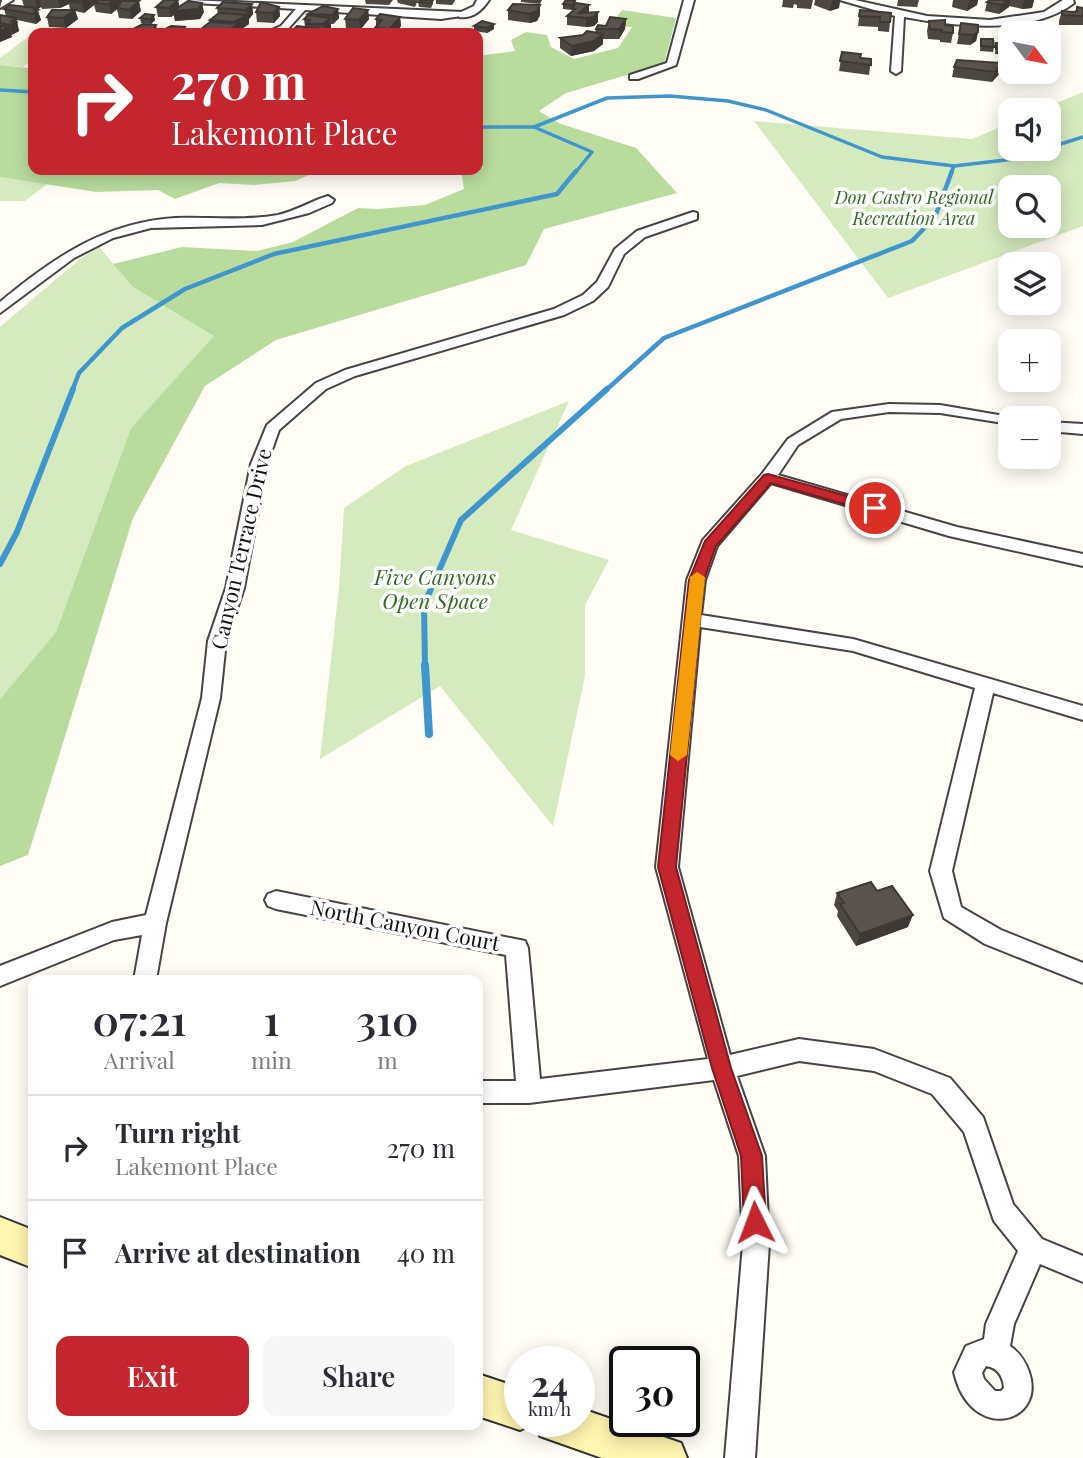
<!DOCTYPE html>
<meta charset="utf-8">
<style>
body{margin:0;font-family:"Playfair Display",serif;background:#f7f7f7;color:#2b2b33;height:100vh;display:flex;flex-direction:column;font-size:26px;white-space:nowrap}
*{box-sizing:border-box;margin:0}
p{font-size:23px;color:#7c7c81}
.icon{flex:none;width:38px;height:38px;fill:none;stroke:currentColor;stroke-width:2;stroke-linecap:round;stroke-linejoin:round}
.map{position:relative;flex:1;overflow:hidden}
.panel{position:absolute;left:28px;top:975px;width:455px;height:455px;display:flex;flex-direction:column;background:#fff;border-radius:14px;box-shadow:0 4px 18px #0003}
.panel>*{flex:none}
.hud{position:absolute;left:28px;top:28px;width:455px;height:147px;border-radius:14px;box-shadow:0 4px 18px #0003;background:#c4262e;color:#fff;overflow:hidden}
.needle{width:46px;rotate:122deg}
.tools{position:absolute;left:998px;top:21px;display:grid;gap:14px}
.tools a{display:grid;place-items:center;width:63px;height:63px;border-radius:14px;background:#fff;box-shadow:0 4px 18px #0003;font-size:35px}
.speed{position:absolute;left:504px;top:1346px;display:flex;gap:14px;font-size:35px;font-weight:700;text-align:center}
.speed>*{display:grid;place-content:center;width:91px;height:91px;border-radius:50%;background:#fff;box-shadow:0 4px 18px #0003;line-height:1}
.speed small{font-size:18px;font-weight:400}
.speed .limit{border:4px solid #111;border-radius:10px;background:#fff;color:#111}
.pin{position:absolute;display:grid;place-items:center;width:60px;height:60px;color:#fff;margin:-30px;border:4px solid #fff;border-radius:50%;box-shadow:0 2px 7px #0007}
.me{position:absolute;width:77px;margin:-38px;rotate:357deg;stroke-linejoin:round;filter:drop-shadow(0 0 5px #0008)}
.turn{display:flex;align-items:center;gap:24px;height:147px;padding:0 28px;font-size:32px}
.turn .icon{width:91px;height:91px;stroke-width:2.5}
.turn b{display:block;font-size:49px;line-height:60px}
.eta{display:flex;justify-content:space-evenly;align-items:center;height:119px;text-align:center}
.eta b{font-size:42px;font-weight:600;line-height:49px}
.button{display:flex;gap:14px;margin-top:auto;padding:14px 28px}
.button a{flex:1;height:80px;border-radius:14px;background:#c4262e;color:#fff;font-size:28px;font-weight:600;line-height:80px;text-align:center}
.button a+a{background:#f7f7f7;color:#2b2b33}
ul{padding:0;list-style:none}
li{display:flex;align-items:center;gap:21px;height:105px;padding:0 28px;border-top:2px solid #e1e1e2}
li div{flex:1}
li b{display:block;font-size:26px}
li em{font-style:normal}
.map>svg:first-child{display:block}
</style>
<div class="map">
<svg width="1083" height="1458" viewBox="0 0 1083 1458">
<rect width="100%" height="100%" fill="#fffdf5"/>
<!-- green -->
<g fill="#d5ebbd" fill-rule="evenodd">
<path d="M41 27 60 29 50 33H33V59L23 67 0 65V58Z"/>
<path d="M1083 92V226L888 298 754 121 972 139 1010 123V149H1048V110H1040ZM1010 187H1048V226H1010Z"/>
<path d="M0 177 47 184 25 201H0Z"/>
<path d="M99 247 133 287 215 336 131 428 56 632 0 699V327L80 259Z"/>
<path d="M569 401 511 530 609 560 585 605V676L553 826 440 686 320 759 339 587 344 508 406 466Z"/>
</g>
<!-- forest -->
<g fill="#b9dc9c">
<path d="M622 10 676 18 664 64 566 93 539 111 561 124 636 148 677 193 544 229 526 265 276 340 205 386 133 518 28 855 0 866V699L56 632 131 428 214 336 133 287 113 264 182 247 257 251 293 242 358 208 378 209 425 205 464 189 461 170H478V56L515 51 511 40 526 32 547 35 551 47 574 59 618 48 632 27 611 25Z"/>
<path d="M33 63V170H321L295 181 255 185 219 183 175 199 158 190 96 192 0 177V65L28 68Z"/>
</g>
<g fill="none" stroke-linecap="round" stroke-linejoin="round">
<!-- stream-far3 -->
<g stroke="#3f96cf" stroke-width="3.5">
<path d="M0 90 33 92"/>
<path d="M478 127H534L607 98 670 96 728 101 766 110 882 157 954 166 1014 159 1047 149"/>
<path d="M534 127 592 152 575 173"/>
<path d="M1048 148 1083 137"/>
<path d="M951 173 954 166"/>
</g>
<!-- stream-far2 -->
<g stroke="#3f96cf" stroke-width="4.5">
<path d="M72 391 79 373 122 328 185 289 274 254 557 194 576 171"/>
<path d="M605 391 664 338 912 241 935 217 952 171"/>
</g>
<!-- stream-far1 -->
<g stroke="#3f96cf" stroke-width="6">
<path d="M0 564 17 532 73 389"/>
<path d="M425 667 424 605 461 520 607 389"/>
</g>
<!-- stream -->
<path stroke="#3f96cf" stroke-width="8" d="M425 665 429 734"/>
<defs>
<g id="minor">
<path d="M13 0 0 8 2 0Z"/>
<path d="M190 0 463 12 468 15 441 19 305 10 287 30 265 33 281 26 296 9 195 3Z"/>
<path d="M684 0H694L676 65 638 79H630V75L667 63Z"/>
<path d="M840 0H855L927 16 990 20 1044 12 1063 0H1073L1074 3C1032 36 953 26 904 17L901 71 896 74 891 71 895 16Z"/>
<path d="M328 196 334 200 332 203 309 213 262 225 151 228 113 238 74 258 0 313V302C53 258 105 222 176 218 210 217 244 221 278 215 296 211 311 201 328 196Z"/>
<path d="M693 212 697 213V219L645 237 624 254 608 287 593 301 564 315 355 376 326 389 279 430 267 464 244 588 226 641 220 698 166 923 156 980H134L142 935 114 940 0 986V966L112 922 146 915 202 698 208 641 226 588 251 464 267 425 316 383 345 370 554 309 583 295 597 282 615 249 637 231Z"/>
<path d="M889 404 940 405 1016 418H1010V424L940 413 889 412 841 419 798 445 778 475 957 527 1083 554V566L949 536 771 483 717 546 705 580 701 615 853 639 1083 706V720L993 693 952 871 961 907 1001 930 1083 963V983L985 944 944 918 930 871 975 688 853 651 700 627 678 867 730 1055 799 1039 874 1049 950 1078 983 1117 1013 1204 1042 1239 1083 1256V1282L1040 1264 1014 1324 1010 1346C1020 1353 1025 1361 1029 1372 1047 1424 970 1444 954 1372L966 1346 984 1339 986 1324 1018 1251 994 1221 964 1132 932 1094 874 1071 799 1061 737 1076 765 1156 769 1244 755 1458H725L743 1244 739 1156 714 1080 529 1103H478V1081H516L506 955 276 909 268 906 265 900 268 894 276 891 525 941 528 948 540 1079 708 1059 656 867 687 580 703 540 762 474 788 439 832 412ZM986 1366C998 1368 1003 1376 1004 1388L1001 1391H995L984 1379 982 1373Z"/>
<path d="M1048 422 1083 424V434L1048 431Z"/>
</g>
<path id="tertiary" d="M477 0H489C482 11 472 19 459 17V13L474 6Z"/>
<g id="secondary">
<path d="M0 1217 33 1230V1268L0 1255Z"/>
<path d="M478 1374 520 1388V1421H579V1408L681 1443 687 1458H602L540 1436 535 1423 520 1430 478 1416Z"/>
</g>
</defs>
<!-- minor casing -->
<use href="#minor" stroke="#444" stroke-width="4"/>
<!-- tertiary casing -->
<use href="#tertiary" stroke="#444" stroke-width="4"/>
<!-- secondary casing -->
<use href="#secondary" stroke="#333" stroke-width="4"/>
<!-- minor -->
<use href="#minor" fill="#fff" fill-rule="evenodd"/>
<!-- tertiary -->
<use href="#tertiary" fill="#fff" fill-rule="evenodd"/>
<!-- secondary -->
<use href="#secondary" fill="#fff6b0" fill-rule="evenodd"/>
</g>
<!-- wall -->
<g fill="#4d4742">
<path d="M22 0H123L124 1 141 11 132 19 119 18 117 9 111 14 96 12 94 5 84 13 75 11 78 19 66 28 49 27 47 17 70 10 69 4 60 8 42 9 41 7 37 9 41 20 36 24 17 20 19 31 11 35 12 37 0 42V15L6 16 4 9 24 6Z"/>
<path d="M178 0 179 7 204 12 200 19 175 21 174 15 171 17H158L156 7Z"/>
<path d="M365 0H393L389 5 366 4Z"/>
<path d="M397 0H418L415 7 398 3Z"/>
<path d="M433 0V4L431 8 419 7 418 2Z"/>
<path d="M436 0H451V1V0H455V1L452 5 436 4Z"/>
<path d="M521 0H542L540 4 521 2Z"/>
<path d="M783 0H813L811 9 797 8V5L794 4 793 8 782 7Z"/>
<path d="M815 0H840L839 8 830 11 814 5Z"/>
<path d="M898 0H919L917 7 897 6Z"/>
<path d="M953 0H978L977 5 967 11 952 7Z"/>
<path d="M990 0H1034L1032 8 1022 9 1009 6V7L999 14 985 11 987 2Z"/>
<path d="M575 1V4L589 12H598V22L594 26 586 27 567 25V16L572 11V10L563 9V4Z"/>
<path d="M252 4 253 14 249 19V24L240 30V33H201L200 30 211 22 210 20 218 14 217 8Z"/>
<path d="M279 7 280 16 274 23 257 22 256 12Z"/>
<path d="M1077 7 1083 8V25H1059V21L1062 11 1074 12H1075Z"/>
<path d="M338 9 339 18 333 24H331V28L326 33H294L293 30 305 27 304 19 309 15 308 14Z"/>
<path d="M368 10 369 19 360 30 346 28 345 19Z"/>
<path d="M508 10 540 15 537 21 530 23 508 20Z"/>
<path d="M860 10 890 22 889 32 878 31V27L858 26Z"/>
<path d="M400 17 401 26 395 33H376V19Z"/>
<path d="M140 18 155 20 151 24 141 23Z"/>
<path d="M626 19 625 29 619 39H603V44L594 51 571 56 560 48V38L595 33 596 29Z"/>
<path d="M929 21 945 25 953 33 951 43 940 42V40L928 39 927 31Z"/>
<path d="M961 23 978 32 976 41 970 45 957 44Z"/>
<path d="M494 24V29L487 33 474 31V26Z"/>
<path d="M981 39 994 47 993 52 980 51Z"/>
<path d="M996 43 1010 45V55L995 54Z"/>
<path d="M842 52 860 58 871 59 869 75 839 71Z"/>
<path d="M954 67 1000 73 992 82 952 77Z"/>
<path d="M877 891 908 927 856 946 837 916 838 911 834 905 837 893Z"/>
</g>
<!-- shaded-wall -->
<g fill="#3f3936">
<path d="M35 0H39L41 7 38 9Z"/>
<path d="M58 0H72L68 1 69 4 60 8Z"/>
<path d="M86 0H101L94 3V5L84 13 82 3Z"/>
<path d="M114 0H123L124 4 111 14 109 4Z"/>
<path d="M178 0 180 9 202 3 204 12 200 19 175 21 174 15 171 17 169 8Z"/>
<path d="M835 0H840L839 8 830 11 832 1Z"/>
<path d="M971 0H978L977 5 967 11 969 1Z"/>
<path d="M1008 0H1011L1009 7 999 14 1001 5Z"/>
<path d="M1024 0H1034L1032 8 1022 9Z"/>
<path d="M139 1 141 11 132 19 129 10Z"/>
<path d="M252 4 253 14 249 19V24L240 30V33H225V32L235 26 234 22 247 15 246 10Z"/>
<path d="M540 5V15L537 21 530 23 529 14Z"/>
<path d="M589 5V14L579 13Z"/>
<path d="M279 7 280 16 274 23 273 13Z"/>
<path d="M37 8 41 20 36 24 33 10Z"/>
<path d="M338 9 339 18 333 24 332 15Z"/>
<path d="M75 10 78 19 66 28 63 18Z"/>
<path d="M368 10 369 19 360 30 359 20Z"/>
<path d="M598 12V22L594 26 586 27V18Z"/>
<path d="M154 15 155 20 151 24 150 19Z"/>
<path d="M400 17 401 26 395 33H391L390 29Z"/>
<path d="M16 18 19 31 12 35 10 25 12 21Z"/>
<path d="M330 18 331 28 325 33 324 24Z"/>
<path d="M626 19 625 29 619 39V29Z"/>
<path d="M494 24V29L487 33V28Z"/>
<path d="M156 25 158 33H150Z"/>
<path d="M9 27 12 37 0 42V31Z"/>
<path d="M978 32 976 41 970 45 973 35Z"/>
<path d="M603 34V44L594 51 571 56 572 46Z"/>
<path d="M1002 63 1000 73 992 82 995 72Z"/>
<path d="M913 915 908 927 856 946 860 934Z"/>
</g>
<!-- building -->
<g fill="#5a524d" stroke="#3f3936" stroke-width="2">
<path d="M68 0H86L82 3 68 1Z"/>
<path d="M98 0H114L109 4 94 3Z"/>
<path d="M164 0H178L169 8 156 7Z"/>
<path d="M420 0H433L431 3 418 2Z"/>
<path d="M566 0 575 1 573 5 563 4Z"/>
<path d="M990 0H1008L1001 5 987 2Z"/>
<path d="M122 1H139L129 10 117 8Z"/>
<path d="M188 1 202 3 198 9 173 11Z"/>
<path d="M223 2 252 4 246 10 217 8Z"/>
<path d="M261 2 279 7 273 13 256 12Z"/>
<path d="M576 3 589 5 579 13 598 12 594 17 586 18 567 16 575 9 572 8Z"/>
<path d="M513 4 540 5 537 11 529 14 508 10Z"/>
<path d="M10 5 37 8 33 10H38L33 14 4 9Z"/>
<path d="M323 6 338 9 332 15 308 14Z"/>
<path d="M1077 7 1083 8V16L1062 15V11L1074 12 1077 11Z"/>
<path d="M353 8 368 10 359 20 345 19Z"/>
<path d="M52 10H75L63 18 47 17Z"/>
<path d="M860 10 891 13 890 22H880V17L859 16Z"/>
<path d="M219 13 248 15 234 22 210 20Z"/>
<path d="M145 14 154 15 150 19 140 18Z"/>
<path d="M380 14 400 17 390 29 375 28 382 20 376 19Z"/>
<path d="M0 15 16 18 12 21 16 22 10 25 0 23Z"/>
<path d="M308 15 330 18 324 24H307L310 20 304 19Z"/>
<path d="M610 17 626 19 619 29H596L598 25 606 26Z"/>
<path d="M945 20V25L953 26V33L942 32V30L930 29 929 21Z"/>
<path d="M482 21 494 24 487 28 474 26Z"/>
<path d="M210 22 239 24 225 32 200 30Z"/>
<path d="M961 23 978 25V32L973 35 959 34Z"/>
<path d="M143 24 156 25 150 33H127L129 31Z"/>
<path d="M0 26 9 27 0 31Z"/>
<path d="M171 26 185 27 181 33H158Z"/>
<path d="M297 26 320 29 316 33H298L300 31 293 30Z"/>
<path d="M97 29 100 33H79L82 31Z"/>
<path d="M587 31 603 34 594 41 572 46 560 38 583 35Z"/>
<path d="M981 39H993L994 47 981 46Z"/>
<path d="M996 43 1010 45V50L996 49Z"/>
<path d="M842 52 861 54 860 58 871 59V65L840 61Z"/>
<path d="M957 60 1002 63 995 72 954 67Z"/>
<path d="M871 882 877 891 892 886 913 915 860 934 840 904 844 903 837 893Z"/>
</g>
<!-- route -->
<path fill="#c4262e" stroke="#7f191e" stroke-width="2" d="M768 474 880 505 882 508 875 513 771 483 716 546 704 580 676 867 731 1068 762 1156 766 1222 763 1229 755 1233 747 1229 744 1222 741 1156 712 1068 658 867 689 580 705 541 764 475Z"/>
<!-- slow -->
<path fill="#f59e0b" d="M697 572 705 577 687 755 678 761 670 755 690 577Z"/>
<g text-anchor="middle" stroke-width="7" stroke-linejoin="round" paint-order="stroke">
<!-- far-park labels -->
<g font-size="18" font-style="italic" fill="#2f6b1f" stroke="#fff">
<text x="914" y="204">Don Castro Regional<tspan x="914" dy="21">Recreation Area</tspan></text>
</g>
<!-- street labels -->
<g font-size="21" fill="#111" stroke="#fff">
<text transform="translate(242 549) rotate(-77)" y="7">Canyon Terrace Drive</text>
<text transform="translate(405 926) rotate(11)" y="7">North Canyon Court</text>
</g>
<!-- park labels -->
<g font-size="21" font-style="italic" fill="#2f6b1f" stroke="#fff">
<text x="435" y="585">Five Canyons<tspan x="435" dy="24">Open Space</tspan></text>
</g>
</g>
</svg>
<div class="tools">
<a><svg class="needle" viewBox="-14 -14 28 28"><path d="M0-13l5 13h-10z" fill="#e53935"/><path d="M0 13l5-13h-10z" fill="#7c7c81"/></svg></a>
<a><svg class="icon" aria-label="sound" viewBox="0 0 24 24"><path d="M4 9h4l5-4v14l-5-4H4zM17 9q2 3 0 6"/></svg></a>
<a><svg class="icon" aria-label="search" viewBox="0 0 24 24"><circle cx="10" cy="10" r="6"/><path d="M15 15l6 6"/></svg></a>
<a><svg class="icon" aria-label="layers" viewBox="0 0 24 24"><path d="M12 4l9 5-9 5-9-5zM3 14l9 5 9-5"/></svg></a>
<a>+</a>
<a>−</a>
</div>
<div class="speed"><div>24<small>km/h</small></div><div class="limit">30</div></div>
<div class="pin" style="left:875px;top:508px;background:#d93025"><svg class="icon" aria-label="arrive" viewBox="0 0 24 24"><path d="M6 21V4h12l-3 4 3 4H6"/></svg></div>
<svg class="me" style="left:755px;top:1222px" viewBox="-20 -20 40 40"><path d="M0-17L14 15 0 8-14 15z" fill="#c4262e" stroke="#fff" stroke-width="4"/></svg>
<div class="hud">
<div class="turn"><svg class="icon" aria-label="right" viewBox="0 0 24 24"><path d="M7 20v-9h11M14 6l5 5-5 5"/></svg><div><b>270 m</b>Lakemont Place</div></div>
</div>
<section class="panel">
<div class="eta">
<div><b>07:21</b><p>Arrival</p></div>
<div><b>1</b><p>min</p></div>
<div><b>310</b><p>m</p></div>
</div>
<ul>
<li><svg class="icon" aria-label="right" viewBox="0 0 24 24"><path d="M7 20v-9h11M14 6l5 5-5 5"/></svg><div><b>Turn right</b><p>Lakemont Place</p></div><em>270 m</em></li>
<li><svg class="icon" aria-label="arrive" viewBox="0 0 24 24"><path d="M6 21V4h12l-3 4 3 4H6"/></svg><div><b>Arrive at destination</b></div><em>40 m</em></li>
</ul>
<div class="button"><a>Exit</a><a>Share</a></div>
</section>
</div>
